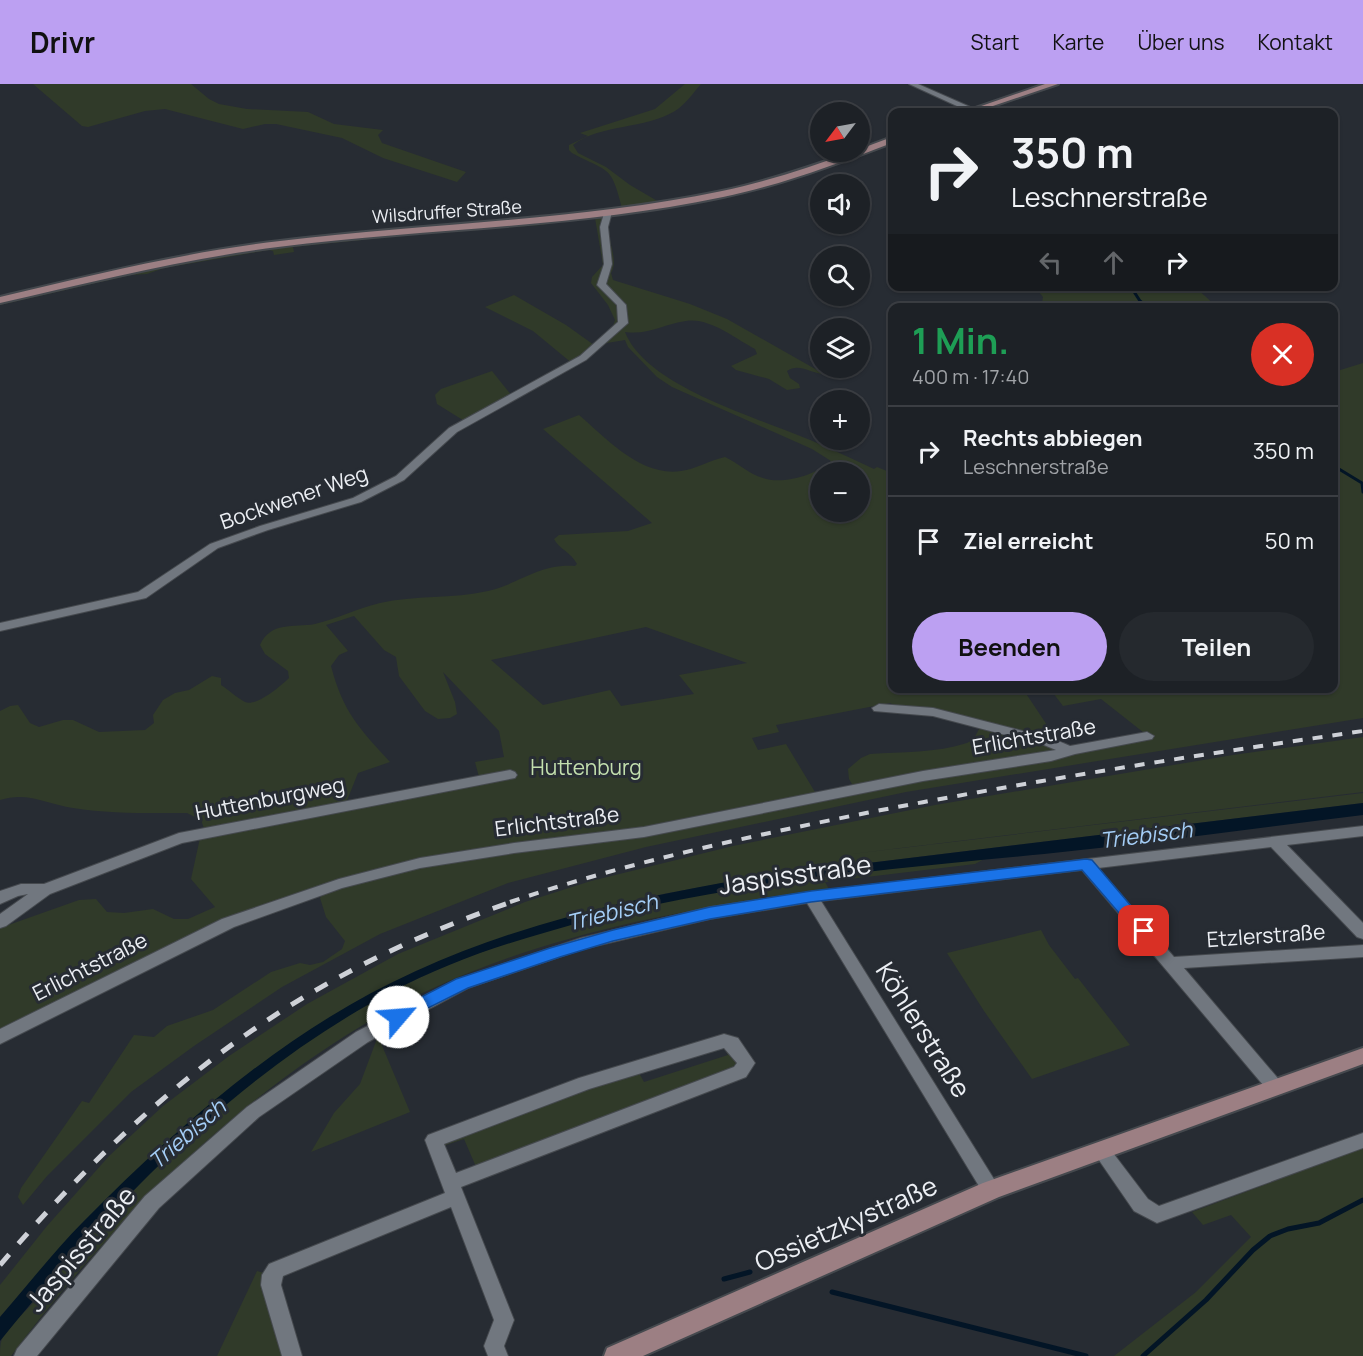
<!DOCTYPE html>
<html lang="de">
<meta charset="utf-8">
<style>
body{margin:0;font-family:Manrope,sans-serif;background:#25292e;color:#f1f3f6;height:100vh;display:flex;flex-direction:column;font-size:22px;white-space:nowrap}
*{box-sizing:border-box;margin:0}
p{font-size:20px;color:#a0a3a7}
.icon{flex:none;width:33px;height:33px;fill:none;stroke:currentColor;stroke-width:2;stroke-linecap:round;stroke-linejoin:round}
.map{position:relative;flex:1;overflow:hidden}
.sheet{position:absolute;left:888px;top:219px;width:450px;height:390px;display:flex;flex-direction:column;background:#1d2126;border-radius:12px;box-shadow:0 2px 4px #0004,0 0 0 2px #3b3e43}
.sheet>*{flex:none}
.banner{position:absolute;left:888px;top:24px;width:450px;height:183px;border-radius:12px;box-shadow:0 2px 4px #0004,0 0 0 2px #3b3e43;background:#1d2126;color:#f1f3f6;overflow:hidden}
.needle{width:39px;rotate:238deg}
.fabs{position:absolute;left:810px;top:18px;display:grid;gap:12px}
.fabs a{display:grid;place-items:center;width:60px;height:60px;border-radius:50%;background:#1d2126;box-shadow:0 2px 4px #0004,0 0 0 2px #3b3e43;font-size:30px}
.pin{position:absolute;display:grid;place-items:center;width:51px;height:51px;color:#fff;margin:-26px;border-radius:12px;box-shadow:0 3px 9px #0006}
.me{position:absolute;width:66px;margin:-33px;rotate:63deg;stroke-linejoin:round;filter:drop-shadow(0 0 4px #0008)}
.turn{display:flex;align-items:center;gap:21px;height:126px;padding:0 24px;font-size:27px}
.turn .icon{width:78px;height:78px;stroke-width:2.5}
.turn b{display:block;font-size:42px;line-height:51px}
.lanes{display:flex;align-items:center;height:57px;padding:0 24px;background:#0003;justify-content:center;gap:30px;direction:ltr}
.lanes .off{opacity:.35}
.round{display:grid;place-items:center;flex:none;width:63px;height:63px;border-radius:32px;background:#25292e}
.headline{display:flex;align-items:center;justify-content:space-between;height:102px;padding:0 24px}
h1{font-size:36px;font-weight:700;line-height:45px;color:#1e9e55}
.cta{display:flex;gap:12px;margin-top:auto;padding:12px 24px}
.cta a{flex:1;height:69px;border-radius:36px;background:#bca0f2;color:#111;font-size:24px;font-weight:700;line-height:69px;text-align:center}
.cta a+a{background:#25292e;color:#f1f3f6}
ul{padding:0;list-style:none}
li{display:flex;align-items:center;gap:18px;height:90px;padding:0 24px;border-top:2px solid #3b3e43}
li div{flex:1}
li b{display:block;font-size:22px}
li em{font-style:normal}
header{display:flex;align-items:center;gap:36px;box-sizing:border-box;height:84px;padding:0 30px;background:#bca0f2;color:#111}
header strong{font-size:28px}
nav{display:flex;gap:33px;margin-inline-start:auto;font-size:21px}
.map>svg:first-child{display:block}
</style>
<header>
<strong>Drivr</strong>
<nav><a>Start</a><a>Karte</a><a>Über uns</a><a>Kontakt</a></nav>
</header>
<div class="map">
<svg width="1363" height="1272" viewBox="0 0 1363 1272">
<rect width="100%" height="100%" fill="#272c33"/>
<!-- green -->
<g fill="#303a29" fill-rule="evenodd">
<path d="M33 0H191L209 15 219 20 247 25 308 28 334 40 383 46 378 51 382 59 466 88 457 98 383 74 342 54 276 40H265L243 45 165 25 145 27 88 43 82 42Z"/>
<path d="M685 0H701C693 9 686 20 675 27 646 45 600 40 573 61L578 69 606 83 630 101 659 118 622 124C611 80 609 89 572 69L569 66V61L588 52 580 49 655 25Z"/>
<path d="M612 130C601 150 621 173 611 189L613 196 690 220 727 235 824 290C812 290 799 278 787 287L790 294 799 300 800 304 787 306 769 295 736 286 731 282 757 270 755 265C736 255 709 233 686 237 663 240 651 251 625 248 645 299 743 329 790 348 819 359 846 372 874 385L877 383 892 389V604L1023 605 1057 656 900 624 890 619 776 641 779 648 752 654 758 666 786 660 818 713 855 705 849 695 848 685 861 674 870 670C902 668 936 669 967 659 974 656 976 651 979 645 998 649 1041 653 1054 667L1148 652 1101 615 1063 622 1050 605 1334 604V288L1363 279V634L906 708 646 763 508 799 380 850 282 903 194 962 131 1008 47 1092 23 1121 18 1113 21 1104 82 1017 89 1019 134 951 154 953 167 942 213 926 271 888 300 879 310 881 323 878 342 865 345 857 326 833 320 814 327 805 239 835 0 953V844L79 816 96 815 107 828 124 829 153 825 174 835H188L215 823 191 795 200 754 205 747 201 736 187 729C150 729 110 730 73 724 47 720 27 707 0 716V627L10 622 18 621 30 639 39 643 63 636H73L99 648 145 646 154 639 153 631 163 616 175 609 189 606 212 592 221 594V601C229 606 237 614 245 618 256 623 281 602 289 594L288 587 265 570 260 561C271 537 293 544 315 540 337 535 358 524 380 519 414 511 453 515 488 507 522 499 537 480 575 482L577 480C571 468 559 465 554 455L559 451 628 447 652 439 543 345 579 331C607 355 641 393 681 387 696 385 710 376 725 373 738 379 749 390 763 394 782 401 817 391 831 377L812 365 672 303 657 293 628 263 625 256 607 259 573 280 533 247 485 223 514 211 566 241 594 261 612 245 615 236 608 221 591 199 592 193 603 181 595 134 591 133 541 141 411 151 293 163 294 168 274 171 273 167 269 166 164 184 147 190 131 191 0 221V216L113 190 275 161ZM820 388H860V428H820ZM354 532 384 566 396 573 399 592 425 627 438 635 450 634 457 630 455 618 443 588 499 647 504 673 475 678 479 693 346 719 358 689 390 678C359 644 343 628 331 582L339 571 348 567 326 541ZM646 543 747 579 679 591 694 610 621 622 610 606 543 621 491 576Z"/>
<path d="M1194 202 1217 223 973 224 970 220 974 218 1042 219 1043 213 1035 203Z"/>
<path d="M492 287 512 312 466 338 437 320 435 311 441 305Z"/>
<path d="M1363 653V708L843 771 1363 709V719L761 792 647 813 416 887 357 917 299 953 241 995 82 1139 0 1233V1201L47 1142 109 1072 163 1022 229 972 307 920 398 870 525 818 591 797 733 762 935 721 1233 671Z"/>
<path d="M984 775 975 780 825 798 829 805C700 822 559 847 440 901 272 976 120 1126 11 1272H0C0 1266 0 1260 2 1255 8 1242 22 1231 32 1220 52 1197 73 1173 93 1150 185 1047 293 952 419 894 595 813 793 794 984 775Z"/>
<path d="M1041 846 1049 861 1075 895 1078 894 1130 961 1032 995 984 927 947 869Z"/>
<path d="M378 952 410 1028 311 1068 334 1029 360 1000Z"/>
<path d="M723 962 728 965 738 982 477 1085 464 1055 443 1062V1059L593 1001 610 999 639 989 644 998 728 971Z"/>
<path d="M1363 1064V1272H1114L1196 1208 1251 1153 1231 1131 1203 1141 1192 1128Z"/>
<path d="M257 1187 264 1189 287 1272H217Z"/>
</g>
<!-- water -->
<path fill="#031526" d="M1363 719V731C1257 744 1151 759 1044 770 877 786 709 800 547 848 493 863 440 882 391 908 235 991 110 1122 0 1257V1233C28 1201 54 1167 84 1137 181 1039 289 944 416 887 525 837 644 812 761 792Z"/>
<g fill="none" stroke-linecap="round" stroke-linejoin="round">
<!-- stream-far2 -->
<path stroke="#031526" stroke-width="2" d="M1130 202 1132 205"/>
<!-- stream-far1 -->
<g stroke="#031526" stroke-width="3">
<path d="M1131 203 1140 217 1149 224"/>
<path d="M1334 382 1362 399 1363 408"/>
</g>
<!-- stream -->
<g stroke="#031526" stroke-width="5">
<path d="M64 1177 77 1184"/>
<path d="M724 1195 750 1188"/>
<path d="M832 1208 1086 1272"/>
<path d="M1143 1272 1206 1216 1253 1166 1270 1152 1288 1145 1319 1139 1363 1116"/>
</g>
<defs>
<g id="minor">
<path d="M909 0H918L977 26 970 28Z"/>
<path d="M605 126 612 128 608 143 612 180 606 200 626 221 628 239 586 276 457 348 404 396 361 418 268 446 218 464 146 514 0 547V539L138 508 210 460 260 442 353 414 396 392 449 344 580 272 618 238 617 221 597 201 604 180 600 143Z"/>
<path d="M879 620 933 624 1054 655 1070 662 1147 648 1154 652 1152 655 1075 670 1051 677 923 697 644 753 514 769 420 784 342 804 234 843 0 960V945L222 835 339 795 420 774 514 759 644 743 923 687 1056 666 1044 661 933 632 874 627 872 624Z"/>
<path d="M510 686 515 688 517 691 515 694 182 759 50 810 6 842 0 844V830L28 810 18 812 0 820V807L21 800H44L179 749Z"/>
<path d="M1363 742V752L1287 761 1363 839V855L1357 853 1271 763 1098 784 1174 873 1363 861V873L1184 884 1281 998 1284 1003 1281 1008 1275 1010 1269 1008 1082 786 821 817 997 1100 1000 1106 997 1112 991 1114 985 1112 807 819 710 835 583 865 468 904 368 958 259 1033 159 1124 37 1272H14L17 1265 145 1112 247 1023 356 948 456 896 581 854 710 823 811 808Z"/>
<path d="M724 950 738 954 755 979 746 993 461 1103 514 1236 504 1262 508 1272H488L484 1262 494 1236 451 1123 283 1192 281 1201 302 1272H282L261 1201 262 1191 269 1180 445 1109 425 1056 428 1051 579 994ZM724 964 737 979 734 983 456 1089 444 1060 589 1005Z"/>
<path d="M1363 1049V1064L1157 1139 1134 1127 1092 1066 1095 1061 1101 1058 1107 1061 1148 1115 1159 1122Z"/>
</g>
<g id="secondary">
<path d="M1045 0H1058L975 28H964Z"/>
<path d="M892 53V59C837 80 781 101 723 113 576 144 426 144 278 163 184 175 92 198 0 219V213C93 191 186 168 280 157 427 139 577 137 722 107 766 98 810 83 852 68H860V65Z"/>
<path d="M1363 964V980L999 1113 643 1272H604L607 1264 983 1099Z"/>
</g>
</defs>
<!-- minor casing -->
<use href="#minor" stroke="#45494e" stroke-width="2"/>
<!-- secondary casing -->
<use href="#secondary" stroke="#45494e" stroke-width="4"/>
<!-- minor -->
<use href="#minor" fill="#71777f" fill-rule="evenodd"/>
<!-- secondary -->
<use href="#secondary" fill="#9c7f83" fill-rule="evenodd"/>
<!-- rail-far1 -->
<path stroke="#ced1d7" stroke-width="4" stroke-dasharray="10 10" stroke-linecap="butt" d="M510 818C626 779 746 753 866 729 1031 697 1197 671 1363 647"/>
<!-- rail -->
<path stroke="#ced1d7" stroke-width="5" stroke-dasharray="14 14" stroke-linecap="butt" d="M0 1181C149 1006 295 892 514 817"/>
</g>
<!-- route -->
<path fill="#1a73e8" stroke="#114b97" stroke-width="1.5" d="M1086 775 1092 776 1149 843 1152 847 1149 851H1138L1082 786 811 818 710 835 613 857 560 873 468 904 398 939 392 938 389 933 392 928 456 895 550 864 613 846 710 823 811 807Z"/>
<g text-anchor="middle" stroke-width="6" stroke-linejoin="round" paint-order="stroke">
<!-- far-street labels -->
<g font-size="18" fill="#eceff4" stroke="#272c33">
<text transform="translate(447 128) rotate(-4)" y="6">Wilsdruffer Straße</text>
</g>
<!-- street labels -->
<g font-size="21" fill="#eceff4" stroke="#272c33">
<text transform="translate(294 414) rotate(-19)" y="7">Bockwener Weg</text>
<text transform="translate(1034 653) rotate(-10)" y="7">Erlichtstraße</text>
<text transform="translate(270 715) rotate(-11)" y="7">Huttenburgweg</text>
<text transform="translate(557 738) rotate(-7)" y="7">Erlichtstraße</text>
<text transform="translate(1266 852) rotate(-4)" y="7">Etzlerstraße</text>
<text transform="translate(90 883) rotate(-27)" y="7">Erlichtstraße</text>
</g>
<!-- park labels -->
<g font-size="21" fill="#c3dfae" stroke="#272c33">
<text x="586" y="691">Huttenburg</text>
</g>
<!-- water labels -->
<g font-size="22" font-style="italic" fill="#a5cef7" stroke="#272c33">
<text transform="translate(1146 751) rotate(-7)" y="8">Triebisch</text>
<text transform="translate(612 828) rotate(-14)" y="8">Triebisch</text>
<text transform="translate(187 1050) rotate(-41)" y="8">Triebisch</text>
</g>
<!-- near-street labels -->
<g font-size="26" fill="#eceff4" stroke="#272c33">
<text transform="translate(795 791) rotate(-8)" y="9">Jaspisstraße</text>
<text transform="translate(923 946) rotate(58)" y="9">Köhlerstraße</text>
<text transform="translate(846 1140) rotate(-24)" y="9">Ossietzkystraße</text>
<text transform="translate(81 1165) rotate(-50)" y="9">Jaspisstraße</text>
</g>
</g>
</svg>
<div class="fabs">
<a><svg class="needle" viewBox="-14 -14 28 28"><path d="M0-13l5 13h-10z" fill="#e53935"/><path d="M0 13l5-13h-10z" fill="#a0a3a7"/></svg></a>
<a><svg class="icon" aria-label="sound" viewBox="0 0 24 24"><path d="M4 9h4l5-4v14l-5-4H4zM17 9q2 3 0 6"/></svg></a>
<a><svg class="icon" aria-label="search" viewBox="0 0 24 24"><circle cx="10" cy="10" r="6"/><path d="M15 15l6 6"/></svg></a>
<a><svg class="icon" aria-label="layers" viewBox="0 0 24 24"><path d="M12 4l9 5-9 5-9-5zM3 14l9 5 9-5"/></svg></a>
<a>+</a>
<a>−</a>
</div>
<div class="pin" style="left:1144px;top:847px;background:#d93025"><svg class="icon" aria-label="arrive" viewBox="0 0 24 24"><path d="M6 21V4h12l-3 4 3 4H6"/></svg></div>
<svg class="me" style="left:398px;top:933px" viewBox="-20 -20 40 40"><circle r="19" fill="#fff"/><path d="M0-13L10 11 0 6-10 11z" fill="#1a73e8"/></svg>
<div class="banner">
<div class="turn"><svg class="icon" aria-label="right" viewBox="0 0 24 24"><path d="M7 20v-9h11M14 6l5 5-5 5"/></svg><div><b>350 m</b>Leschnerstraße</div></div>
<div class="lanes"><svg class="icon off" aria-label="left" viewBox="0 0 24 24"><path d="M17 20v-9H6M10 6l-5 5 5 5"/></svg><svg class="icon off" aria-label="ahead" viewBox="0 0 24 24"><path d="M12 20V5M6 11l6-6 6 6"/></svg><svg class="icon" aria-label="right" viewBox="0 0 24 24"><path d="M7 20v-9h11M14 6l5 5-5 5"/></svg></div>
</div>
<section class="sheet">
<div class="headline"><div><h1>1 Min.</h1><p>400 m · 17:40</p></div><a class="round" style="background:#d93025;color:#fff"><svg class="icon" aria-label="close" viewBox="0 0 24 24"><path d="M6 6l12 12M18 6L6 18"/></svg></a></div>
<ul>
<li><svg class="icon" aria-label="right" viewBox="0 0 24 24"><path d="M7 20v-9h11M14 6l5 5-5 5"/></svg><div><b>Rechts abbiegen</b><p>Leschnerstraße</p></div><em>350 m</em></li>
<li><svg class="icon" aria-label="arrive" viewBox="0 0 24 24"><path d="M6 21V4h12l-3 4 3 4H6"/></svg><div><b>Ziel erreicht</b></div><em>50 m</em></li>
</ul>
<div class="cta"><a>Beenden</a><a>Teilen</a></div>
</section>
</div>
